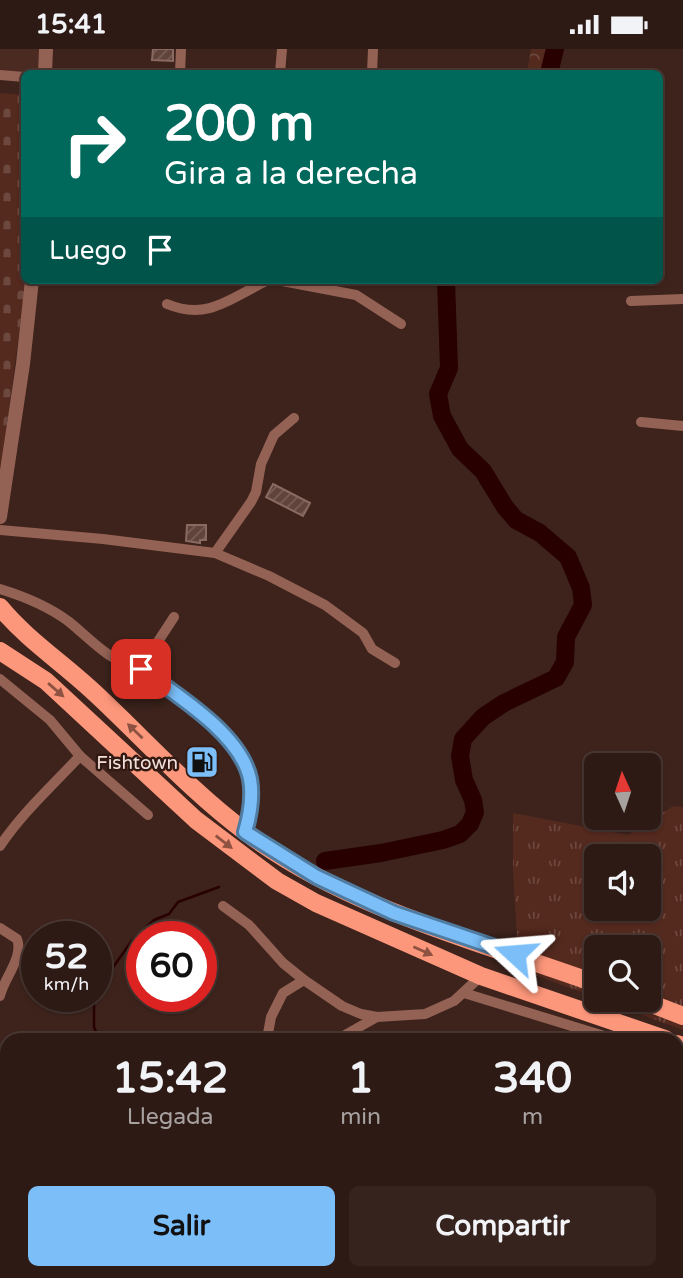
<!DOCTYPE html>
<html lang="es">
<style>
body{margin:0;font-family:"Varela Round",sans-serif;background:#36231e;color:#f1f3f6;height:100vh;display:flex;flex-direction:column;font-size:26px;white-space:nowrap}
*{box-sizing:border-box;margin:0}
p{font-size:23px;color:#a7a1a0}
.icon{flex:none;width:38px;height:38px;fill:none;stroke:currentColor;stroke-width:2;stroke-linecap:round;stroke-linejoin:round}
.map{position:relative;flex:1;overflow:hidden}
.side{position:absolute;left:0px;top:984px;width:684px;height:247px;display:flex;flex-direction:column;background:#2e1a15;border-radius:21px 21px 0 0;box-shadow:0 2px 5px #0004,0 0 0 2px #493834}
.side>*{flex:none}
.banner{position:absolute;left:21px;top:21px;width:642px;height:214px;border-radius:10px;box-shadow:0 2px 5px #0004,0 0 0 2px #493834;background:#00695c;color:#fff;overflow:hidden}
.needle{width:46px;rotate:357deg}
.fabs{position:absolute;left:584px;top:704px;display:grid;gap:14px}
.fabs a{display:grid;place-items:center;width:77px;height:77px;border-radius:10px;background:#2e1a15;box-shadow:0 2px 5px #0004,0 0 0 2px #493834;font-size:35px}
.speed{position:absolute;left:21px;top:872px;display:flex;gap:14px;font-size:35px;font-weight:700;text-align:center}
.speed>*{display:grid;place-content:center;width:91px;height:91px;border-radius:50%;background:#2e1a15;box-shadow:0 2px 5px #0004,0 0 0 2px #493834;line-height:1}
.speed small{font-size:18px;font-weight:400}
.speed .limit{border:10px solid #d22;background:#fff;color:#111}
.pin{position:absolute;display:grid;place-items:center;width:60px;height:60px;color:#fff;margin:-30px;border-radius:14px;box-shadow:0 4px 10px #0006}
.me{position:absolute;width:77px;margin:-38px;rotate:289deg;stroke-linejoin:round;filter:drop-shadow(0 0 5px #0008)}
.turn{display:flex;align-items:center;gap:24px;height:147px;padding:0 28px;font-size:32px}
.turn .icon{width:91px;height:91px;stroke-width:2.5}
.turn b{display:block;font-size:49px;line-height:60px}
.then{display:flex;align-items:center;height:66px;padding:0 28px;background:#0003;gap:14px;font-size:26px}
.eta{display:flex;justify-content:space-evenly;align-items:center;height:119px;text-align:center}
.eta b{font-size:42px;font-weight:700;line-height:49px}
.button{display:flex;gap:14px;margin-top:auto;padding:14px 28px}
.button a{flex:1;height:80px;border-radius:10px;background:#7bbef8;color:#111;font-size:28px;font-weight:700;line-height:80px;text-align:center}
.button a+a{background:#36231e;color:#f1f3f6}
.status{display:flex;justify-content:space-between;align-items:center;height:49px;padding:0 35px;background:#2e1a15;direction:ltr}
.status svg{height:19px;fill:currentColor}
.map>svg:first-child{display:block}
</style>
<div class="status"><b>15:41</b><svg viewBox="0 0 49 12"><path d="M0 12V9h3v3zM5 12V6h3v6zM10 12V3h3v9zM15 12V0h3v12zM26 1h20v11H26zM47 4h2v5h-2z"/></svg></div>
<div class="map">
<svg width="683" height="1229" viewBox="0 0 683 1229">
<defs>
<pattern id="grass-tufts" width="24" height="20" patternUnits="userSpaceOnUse" patternTransform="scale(1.75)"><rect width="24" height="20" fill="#54291e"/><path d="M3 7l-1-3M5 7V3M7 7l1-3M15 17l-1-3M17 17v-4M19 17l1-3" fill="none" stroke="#6d483e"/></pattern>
<pattern id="forest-crowns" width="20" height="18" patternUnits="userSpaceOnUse" patternTransform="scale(1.75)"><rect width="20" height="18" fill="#54291e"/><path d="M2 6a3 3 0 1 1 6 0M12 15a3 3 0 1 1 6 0" fill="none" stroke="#6d483e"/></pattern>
<pattern id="cemetery-stones" width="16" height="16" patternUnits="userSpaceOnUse" patternTransform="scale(1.75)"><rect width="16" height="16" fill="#54291e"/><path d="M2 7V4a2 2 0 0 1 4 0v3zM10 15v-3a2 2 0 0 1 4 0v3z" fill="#6d483e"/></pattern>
<pattern id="building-hatch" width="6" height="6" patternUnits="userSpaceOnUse" patternTransform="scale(1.75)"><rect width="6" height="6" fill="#60433b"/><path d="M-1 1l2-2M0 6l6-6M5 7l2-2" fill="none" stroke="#775e57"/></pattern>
</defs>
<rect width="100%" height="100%" fill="#3d231c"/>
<!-- built -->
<path fill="#4a2a21" d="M0 0H41L40 24H0Z"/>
<!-- grass -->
<path fill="url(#grass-tufts)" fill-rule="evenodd" d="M673 757 683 758V981L600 950H649V898H597V949L519 920 513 822V764L628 786ZM597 807H649V859H597Z"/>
<!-- forest -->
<path fill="url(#forest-crowns)" d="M531 0H555L547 24H527Z"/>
<!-- cemetery -->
<path fill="url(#cemetery-stones)" d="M0 44 24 46 26 231 0 427Z"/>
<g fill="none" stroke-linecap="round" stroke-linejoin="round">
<!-- stream -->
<g stroke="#280000" stroke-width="2.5">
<path d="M96 942 131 893 154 871 169 865 178 853 219 838"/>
<path d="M94 947V978L99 990"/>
<path d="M306 1229 310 1223"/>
</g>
<!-- river -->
<g stroke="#280000" stroke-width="18">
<path d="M549 24 555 0"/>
<path d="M325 812 381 804 443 791 460 785 470 775 475 763 473 751 464 731 460 707 463 690 483 668 504 654 556 629 565 613 566 588 583 556 581 539 568 508 540 484 516 471 505 458 483 422 460 400 442 367 438 345 449 319 446 231"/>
</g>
</g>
<!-- building -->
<g fill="url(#building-hatch)" stroke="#896961" stroke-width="2">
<path d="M153 0H173V12L152 11Z"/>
<path d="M273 435 310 454 303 467 266 448Z"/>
<path d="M187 476H206V491H200V494L186 492Z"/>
</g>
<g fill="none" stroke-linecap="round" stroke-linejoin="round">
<!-- minor -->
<g stroke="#946254" stroke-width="10">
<path d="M180 24 181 0"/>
<path d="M280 24 282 0"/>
<path d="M372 24 373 0"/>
<path d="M0 26 24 28"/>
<path d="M277 231 356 246 401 275"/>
<path d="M631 252 683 250"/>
<path d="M167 255C208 272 231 249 268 231"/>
<path d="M641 373 683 377"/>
<path d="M0 481 103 490 215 504 269 527 325 556 363 584 372 600 395 614"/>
<path d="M215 504 251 453 256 443 261 415 274 386 294 369"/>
<path d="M0 540C23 547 49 558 68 572 82 583 94 596 109 606 120 613 132 615 143 622 173 641 231 683 245 715 255 736 251 762 245 783"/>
<path d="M140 620 174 568"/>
<path d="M0 630 50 671 80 707C52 737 23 763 0 797"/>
<path d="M80 707 148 766"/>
<path d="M223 857 249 876 283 914 304 931 342 957 361 965 377 968 425 965 454 952 481 927"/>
<path d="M0 879 17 890C24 908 4 929 0 947"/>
<path d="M464 944 614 990"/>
<path d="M267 990 271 968 283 944 304 931"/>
<path d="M338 990 377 968"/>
<path d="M677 1009 683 1011"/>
<path d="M0 1058 7 1061"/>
<path d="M677 1215 683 1214"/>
<path d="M667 1223 668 1229"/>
<path d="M141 1229V1223"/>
</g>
<!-- tertiary -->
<g stroke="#946254" stroke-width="14">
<path d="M45 24 46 0"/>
<path d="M0 468 23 315 32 231"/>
</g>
<!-- primary -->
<g stroke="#fd977b" stroke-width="18">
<path d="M0 558C28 592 66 616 98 647 147 693 193 744 247 784 349 860 478 892 597 935"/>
<path d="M0 602 46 632 196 771 277 832 316 854 481 927 665 990"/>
<path d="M639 950 683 967"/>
<path d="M677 995 683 997"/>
</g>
</g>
<!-- one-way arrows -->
<defs><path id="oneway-solid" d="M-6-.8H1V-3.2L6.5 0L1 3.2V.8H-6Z" transform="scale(1.75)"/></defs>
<g fill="#8d5241">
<use href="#oneway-solid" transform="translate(56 641) rotate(41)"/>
<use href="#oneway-solid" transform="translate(135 682) rotate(-136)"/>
<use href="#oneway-solid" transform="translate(224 793) rotate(38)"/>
<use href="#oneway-solid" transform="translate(423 902) rotate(24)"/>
</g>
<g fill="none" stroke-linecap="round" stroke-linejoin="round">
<defs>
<path id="route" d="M141 620C175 645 241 685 250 730 253 747 250 766 245 783L317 828 394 864 515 905"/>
</defs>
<!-- route casing -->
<use href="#route" stroke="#507ca1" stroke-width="18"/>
<!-- route -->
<use href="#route" stroke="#7bbef8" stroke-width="12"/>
</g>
<!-- icons -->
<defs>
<symbol id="fuel-square" viewBox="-11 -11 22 22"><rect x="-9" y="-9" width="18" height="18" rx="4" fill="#7bbef8" stroke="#321912"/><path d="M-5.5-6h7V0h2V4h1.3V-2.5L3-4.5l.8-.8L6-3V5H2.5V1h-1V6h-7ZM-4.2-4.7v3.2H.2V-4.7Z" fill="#111"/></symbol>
</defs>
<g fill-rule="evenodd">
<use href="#fuel-square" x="183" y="694" width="38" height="38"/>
</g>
<g text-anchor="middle" stroke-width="5" stroke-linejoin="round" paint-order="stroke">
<!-- poi labels -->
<g font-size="19" fill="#f2dfda" stroke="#321912" text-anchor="end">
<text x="178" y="720">Fishtown</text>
</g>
</g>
</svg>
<div class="fabs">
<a><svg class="needle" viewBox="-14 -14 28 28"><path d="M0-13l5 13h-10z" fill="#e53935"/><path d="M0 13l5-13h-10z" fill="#a7a1a0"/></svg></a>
<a><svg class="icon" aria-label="sound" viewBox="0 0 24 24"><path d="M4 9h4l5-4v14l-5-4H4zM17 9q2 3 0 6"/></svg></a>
<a><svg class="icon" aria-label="search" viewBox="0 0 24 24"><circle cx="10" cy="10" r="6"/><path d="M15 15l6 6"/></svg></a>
</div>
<div class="speed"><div>52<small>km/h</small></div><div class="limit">60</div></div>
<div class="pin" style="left:141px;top:620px;background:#d93025"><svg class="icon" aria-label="arrive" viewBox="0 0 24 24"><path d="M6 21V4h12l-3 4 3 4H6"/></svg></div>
<svg class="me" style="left:515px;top:905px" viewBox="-20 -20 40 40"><path d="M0-17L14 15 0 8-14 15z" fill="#7bbef8" stroke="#fff" stroke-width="4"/></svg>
<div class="banner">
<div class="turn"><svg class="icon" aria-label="right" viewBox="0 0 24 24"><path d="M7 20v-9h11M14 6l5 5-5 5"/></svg><div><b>200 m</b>Gira a la derecha</div></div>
<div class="then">Luego<svg class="icon" aria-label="arrive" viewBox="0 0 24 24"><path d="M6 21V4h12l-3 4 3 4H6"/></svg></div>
</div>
<section class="side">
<div class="eta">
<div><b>15:42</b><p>Llegada</p></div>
<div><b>1</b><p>min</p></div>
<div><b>340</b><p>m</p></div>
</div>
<div class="button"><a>Salir</a><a>Compartir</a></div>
</section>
</div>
